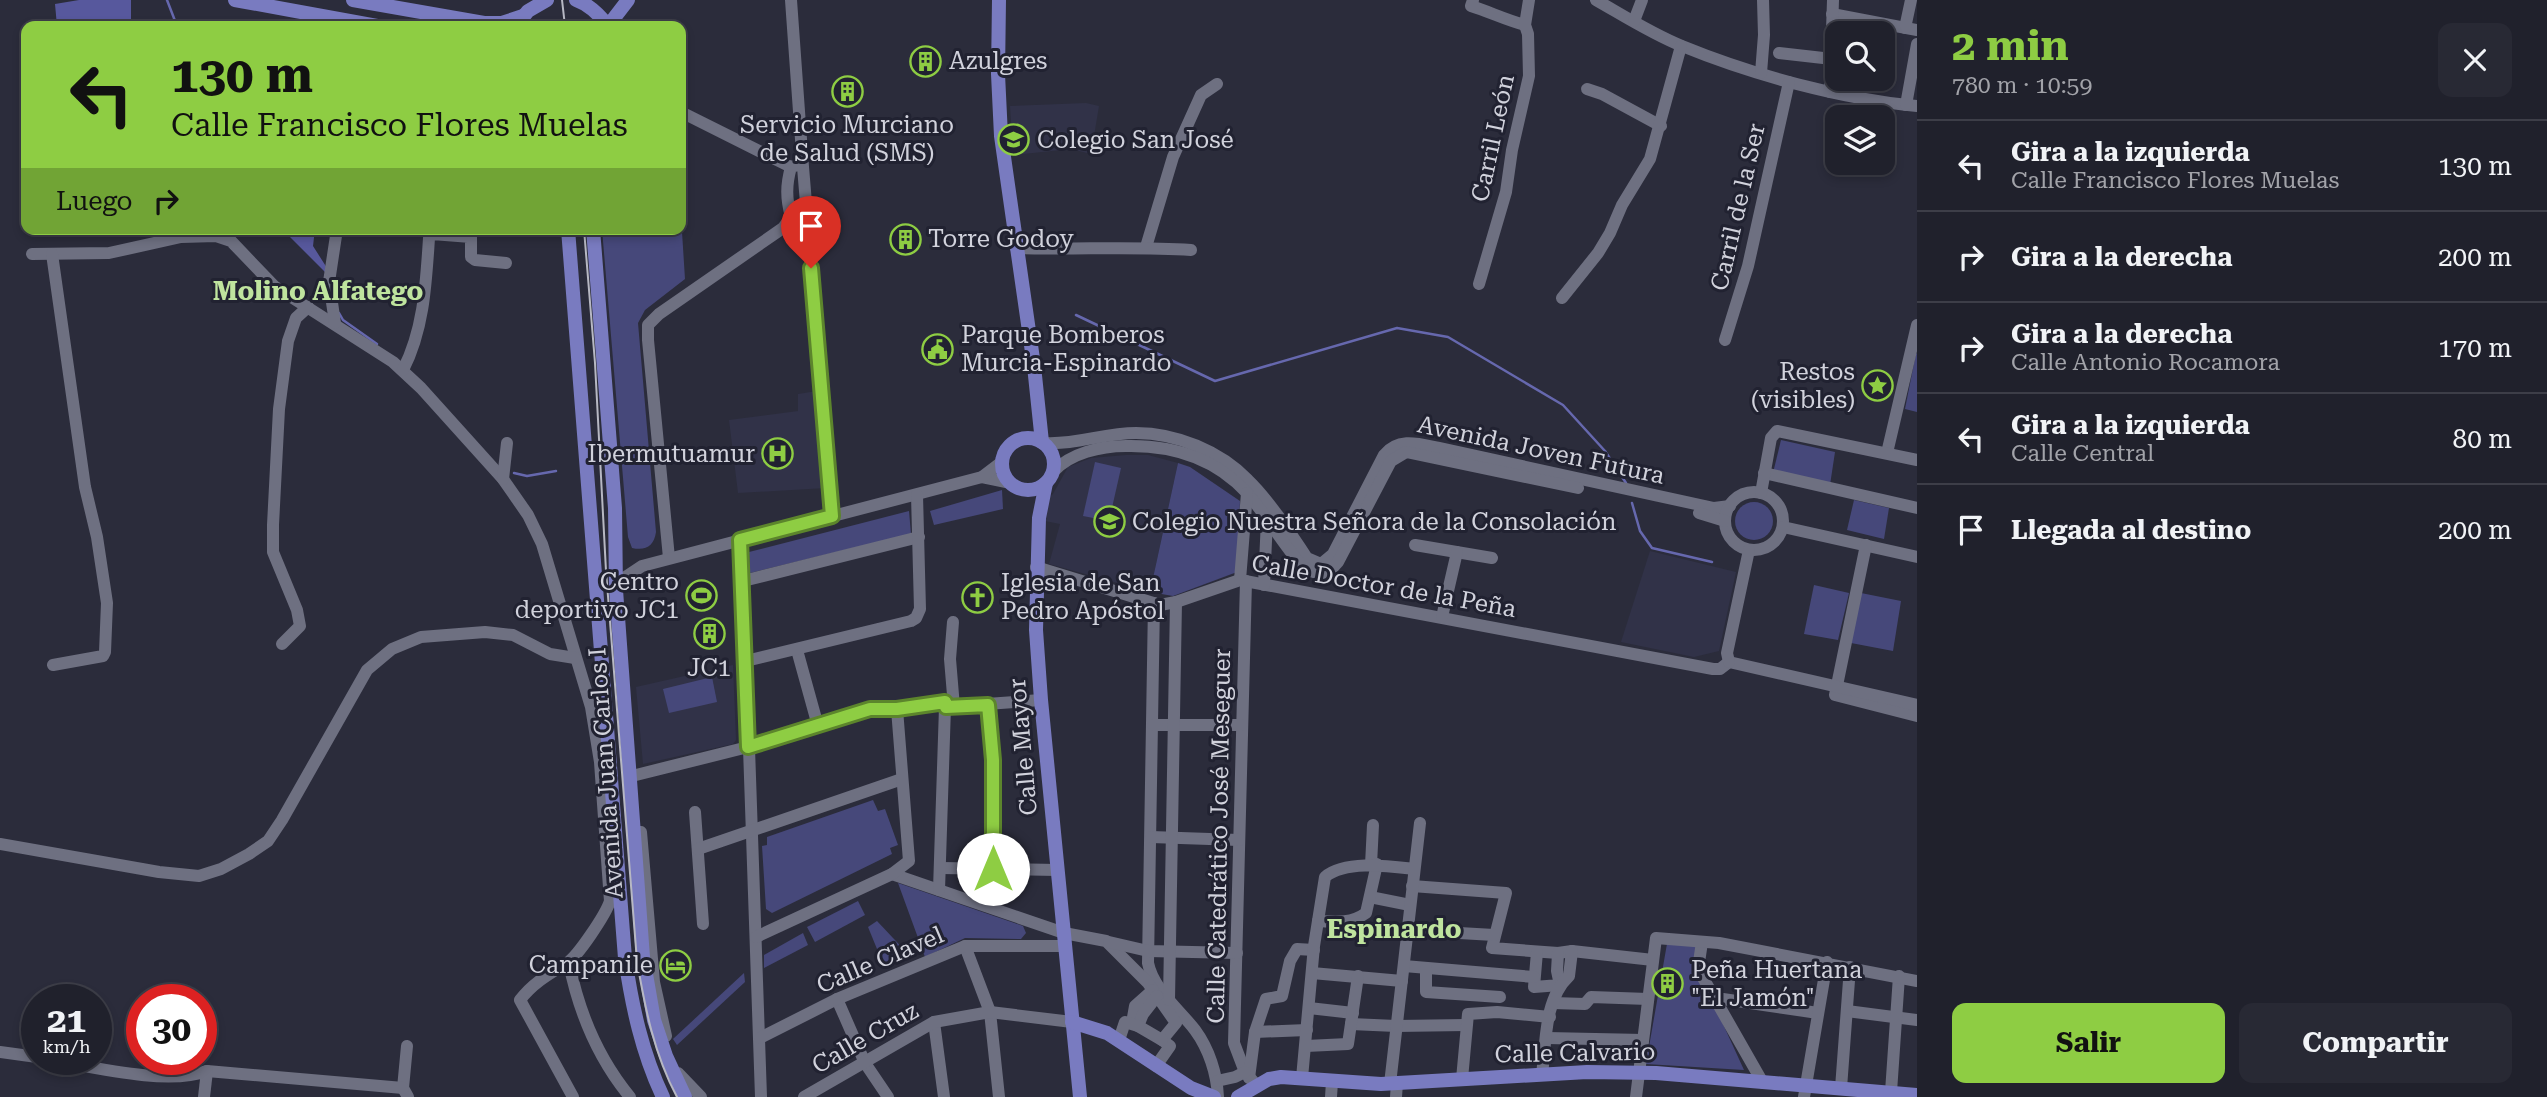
<!DOCTYPE html>
<html lang="es">
<meta charset="utf-8">
<style>
body{margin:0;font-family:"Roboto Serif",serif;background:#282934;color:#f1f3f6;height:100vh;display:flex;flex-direction:column;font-size:26px;white-space:nowrap}
*{box-sizing:border-box;margin:0}
p{font-size:23px;color:#a2a3a9}
.icon{flex:none;width:38px;height:38px;fill:none;stroke:currentColor;stroke-width:2;stroke-linecap:round;stroke-linejoin:round}
.map{position:relative;flex:1;overflow:hidden}
.side{display:flex;flex-direction:column;background:#20212c;width:630px}
.side>*{flex:none}
.top-card{position:absolute;left:21px;top:21px;width:665px;height:214px;border-radius:14px;box-shadow:0 4px 10px #0003,0 0 0 2px #3d3e48;background:#8ecd43;color:#111;overflow:hidden}
.buttons{position:absolute;left:1825px;top:21px;display:grid;gap:14px}
.buttons a{display:grid;place-items:center;width:70px;height:70px;border-radius:14px;background:#20212c;box-shadow:0 4px 10px #0003,0 0 0 2px #3d3e48;font-size:35px}
.speed{position:absolute;left:21px;top:984px;display:flex;gap:14px;font-size:35px;font-weight:700;text-align:center}
.speed>*{display:grid;place-content:center;width:91px;height:91px;border-radius:50%;background:#20212c;box-shadow:0 4px 10px #0003,0 0 0 2px #3d3e48;line-height:1}
.speed small{font-size:18px;font-weight:400}
.speed .limit{border:10px solid #d22;background:#fff;color:#111}
.pin{position:absolute;display:grid;place-items:center;width:60px;height:60px;color:#fff;margin:-72px -30px;border-radius:50% 50% 50% 0;rotate:-45deg;box-shadow:0 0 7px #0007}
.pin .icon{rotate:45deg}
.me{position:absolute;width:77px;margin:-38px;rotate:0deg;stroke-linejoin:round;filter:drop-shadow(0 0 5px #0008)}
.turn{display:flex;align-items:center;gap:24px;height:147px;padding:0 35px;font-size:32px}
.turn .icon{width:91px;height:91px;stroke-width:2.5}
.turn b{display:block;font-size:49px;line-height:60px}
.then{display:flex;align-items:center;height:66px;padding:0 35px;background:#0003;gap:14px;font-size:26px}
.round{display:grid;place-items:center;flex:none;width:74px;height:74px;border-radius:14px;background:#282934}
.head{display:flex;align-items:center;justify-content:space-between;height:119px;padding:0 35px}
h1{font-size:42px;font-weight:700;line-height:52px;color:#8ecd43}
.cta{display:flex;gap:14px;margin-top:auto;padding:14px 35px}
.cta a{flex:1;height:80px;border-radius:14px;background:#8ecd43;color:#111;font-size:28px;font-weight:700;line-height:80px;text-align:center}
.cta a+a{background:#282934;color:#f1f3f6}
ul{padding:0;list-style:none}
li{display:flex;align-items:center;gap:21px;height:91px;padding:0 35px;border-top:2px solid #3d3e48}
li div{flex:1}
li b{display:block;font-size:26px}
li em{font-style:normal}
main{display:flex;flex:1;min-height:0}
.map>svg:first-child{display:block}
</style>
<main>
<div class="map">
<svg width="1917" height="1097" viewBox="0 0 1917 1097">
<rect width="100%" height="100%" fill="#2b2c3b"/>
<!-- built -->
<g fill="#313248">
<path d="M1086 103 1099 106 1091 154 1071 149 1013 155 1010 106Z"/>
<path d="M817 391 826 488 738 493 729 420 798 411V394Z"/>
<path d="M1126 455H1148L1178 463 1150 592 1049 564 1060 524 1045 521 1046 500 1053 494 1068 467 1091 458Z"/>
<path d="M1650 551 1736 572 1719 651 1694 657 1621 642Z"/>
<path d="M733 665 736 740 733 744 643 764 636 687Z"/>
</g>
<!-- green -->
<g fill="#46487a">
<path d="M681 216 685 279 645 310 638 323 656 532C654 546 646 551 632 548L628 537 602 229H681Z"/>
<path d="M1916 353 1917 354V412L1905 409Z"/>
<path d="M1781 440 1835 452 1830 485 1773 473Z"/>
<path d="M1095 462 1121 468 1109 521 1083 516Z"/>
<path d="M1178 463 1190 467 1240 501 1237 572 1173 596 1150 592Z"/>
<path d="M1002 490 1003 509 934 525 930 511Z"/>
<path d="M1854 500 1889 508 1884 539 1847 530Z"/>
<circle cx="1754" cy="521" r="19"/>
<path d="M909 511 911 534 750 573 749 552Z"/>
<path d="M1814 585 1849 593 1838 640 1804 634Z"/>
<path d="M1861 593 1901 601 1893 651 1851 643Z"/>
<path d="M712 677 717 702 669 713 663 689Z"/>
<path d="M873 800 878 811 885 809 898 845 890 848 892 854 772 913 766 909 762 846 767 845V837Z"/>
<path d="M898 883 1023 926 1026 933 1021 939 965 938 925 957Z"/>
<path d="M858 901 865 915 815 942 807 927Z"/>
<path d="M877 921 910 956 884 966 868 927Z"/>
<path d="M803 933 808 945 764 968V955Z"/>
<path d="M1668 938 1698 944 1712 1000 1744 1070 1646 1064Z"/>
<path d="M744 973 745 982 677 1045 673 1039Z"/>
</g>
<!-- forest -->
<g fill="#57589d">
<path d="M79 0H131V26H57L55 4Z"/>
<path d="M282 229H315L313 246 327 268 326 273Z"/>
</g>
<g fill="none" stroke-linecap="round" stroke-linejoin="round">
<!-- stream -->
<g stroke="#6668ae" stroke-width="2.5">
<path d="M167 0 177 26"/>
<path d="M339 313 343 320 377 344"/>
<path d="M1076 315 1215 381 1397 328 1448 337 1563 405 1605 451 1626 483"/>
<path d="M514 473 527 476 556 471"/>
<path d="M1632 503 1640 531 1652 548 1712 562"/>
</g>
<!-- minor -->
<g stroke="#6e7081" stroke-width="12">
<path d="M791 0 803 167 832 516"/>
<path d="M1473 0 1471 6C1490 12 1506 20 1525 25"/>
<path d="M1596 0C1624 16 1652 34 1682 46 1753 75 1841 99 1917 106"/>
<path d="M1832 14 1917 30"/>
<path d="M1634 21 1642 0"/>
<path d="M1905 28 1911 0"/>
<path d="M1779 53 1832 59"/>
<path d="M1761 73 1764 35 1763 0"/>
<path d="M1587 89 1602 94 1661 126"/>
<path d="M1830 92 1833 0"/>
<path d="M1906 105 1917 44"/>
<path d="M681 112 791 167"/>
<path d="M797 220 791 217C786 198 786 185 791 167L798 165"/>
<path d="M1146 247 1173 157 1201 95 1217 84"/>
<path d="M1016 248C1074 250 1132 246 1191 250"/>
<path d="M32 254 109 253 181 237 216 236 231 241 274 286 393 362 421 388 503 479 528 515 542 544 591 707 600 762 610 901C606 914 578 956 567 963 549 974 533 983 520 1000L573 1097"/>
<path d="M52 254 85 487 97 537 107 603 105 652 103 656 53 665"/>
<path d="M1479 284 1506 192 1512 150 1529 76 1528 34 1525 25 1529 0"/>
<path d="M1562 298 1598 253 1610 233 1622 205 1650 159 1681 46"/>
<path d="M335 323 329 282 337 229"/>
<path d="M1725 340 1748 266 1789 82"/>
<path d="M403 370C424 329 426 283 429 238L432 234 471 237V257L475 260 506 263"/>
<path d="M1045 443C1076 445 1104 433 1136 433 1176 433 1220 451 1248 480 1268 499 1291 534 1307 558L1321 564 1333 554 1384 455C1399 437 1419 444 1439 448L1714 508 1730 506"/>
<path d="M1887 453 1917 325"/>
<path d="M1053 472C1070 453 1101 446 1126 446 1172 445 1215 458 1247 493 1267 516 1282 543 1302 566 1317 576 1326 577 1338 562L1391 461 1406 452 1578 488"/>
<path d="M1764 473 1917 508"/>
<path d="M982 477 1011 483"/>
<path d="M503 479 507 443"/>
<circle cx="1754" cy="521" r="29"/>
<path d="M1761 493 1771 438 1777 431 1917 460"/>
<path d="M1699 513 1725 521"/>
<path d="M1783 527 1917 557"/>
<path d="M740 540 746 661 761 1097"/>
<path d="M1415 545 1492 558"/>
<path d="M1866 545 1835 695 1917 716"/>
<path d="M669 558 648 340V325L659 314 783 228 791 217"/>
<path d="M1036 567 1160 605 1176 602 1240 580 1713 669H1720L1729 662"/>
<path d="M1240 580 1247 493"/>
<path d="M743 581 919 537"/>
<path d="M1246 581 1234 1043 1245 1072 1257 1086"/>
<path d="M1264 585 1267 519"/>
<path d="M616 590 621 580 642 566 982 477 1003 461"/>
<path d="M1154 603 1148 963C1153 989 1179 1009 1195 1030 1209 1049 1217 1074 1218 1097"/>
<path d="M1442 617 1457 552"/>
<path d="M953 622 950 659 954 707"/>
<path d="M282 644 300 626 297 610 273 552V525L279 409 288 341 296 318 308 307"/>
<path d="M797 650 818 726"/>
<path d="M746 661 911 621 916 618 920 609 917 495"/>
<path d="M1729 662 1917 705"/>
<path d="M1729 662 1727 653 1749 550"/>
<path d="M988 704 993 760V869"/>
<path d="M1153 725H1242"/>
<path d="M636 775 748 747 870 709H897L945 702V707L1041 700"/>
<path d="M695 812 703 924"/>
<path d="M641 832 654 982 666 1036"/>
<path d="M1151 837 1239 840"/>
<path d="M0 844 159 872 199 876 221 869 249 854 268 841 282 820 367 670 392 649 421 637 485 632 513 635 550 654 575 658"/>
<path d="M698 849 902 779"/>
<path d="M1371 865 1373 825"/>
<path d="M941 868 1057 870"/>
<path d="M892 874 1064 933 1106 941 1148 983 1176 1023 1162 1040 1170 1046 1156 1066"/>
<path d="M1412 886 1506 893 1492 948 1558 953 1572 951 1653 960"/>
<path d="M939 890 945 707"/>
<path d="M1370 897 1410 905"/>
<path d="M1318 921C1335 922 1351 924 1366 913L1377 864"/>
<path d="M1407 930 1494 935"/>
<path d="M756 937 892 874 909 861 897 709"/>
<path d="M1109 942 1148 951 1237 953"/>
<path d="M1702 942 1698 969 1763 1083"/>
<path d="M965 946 990 1012 999 1097"/>
<path d="M1537 952 1534 987 1560 985 1557 971 1558 953"/>
<path d="M569 963C579 1013 597 1057 630 1097"/>
<path d="M1404 966 1534 977"/>
<path d="M1426 968V992L1500 997"/>
<path d="M1312 973 1402 981"/>
<path d="M1716 998 1818 1013"/>
<path d="M837 999 865 1063 888 1097"/>
<path d="M1169 1000 1176 602"/>
<path d="M1553 1003 1585 1004 1591 997 1648 999"/>
<path d="M1309 1008 1353 1013"/>
<path d="M1847 1011 1917 1020"/>
<path d="M934 1022 944 1097"/>
<path d="M1132 1023 1135 1006 1153 990"/>
<path d="M1351 1024 1396 1026 1466 1025"/>
<path d="M1138 1026 1143 1014 1157 996"/>
<path d="M1255 1032 1307 1030"/>
<path d="M760 1038 837 999 965 946H1065"/>
<path d="M1547 1038 1643 1040"/>
<path d="M1119 1040 1125 1022 1138 1026 1162 1040"/>
<path d="M407 1046 403 1088 408 1097"/>
<path d="M1306 1046 1348 1044 1358 976"/>
<path d="M0 1052 37 1057"/>
<path d="M45 1059C89 1066 166 1086 207 1071L403 1088"/>
<path d="M678 1073 701 1097"/>
<path d="M1542 1075C1546 1043 1544 999 1569 976L1572 951"/>
<path d="M1249 1078 1255 1032 1266 999 1282 996 1290 961 1297 949 1314 950"/>
<path d="M1302 1078 1314 946 1325 877C1345 860 1388 866 1414 869"/>
<path d="M1462 1079 1468 1014 1497 1012 1550 1017"/>
<path d="M1217 1081 1235 1077 1245 1072"/>
<path d="M1390 1084 1420 823"/>
<path d="M1841 1088 1850 967"/>
<path d="M1891 1092 1899 976"/>
<path d="M204 1097 207 1071"/>
<path d="M804 1097 934 1022 990 1012 1072 1022"/>
<path d="M1331 1097 1332 1082"/>
<path d="M1396 1097 1397 1083"/>
<path d="M1636 1097 1656 938 1719 943 1917 981"/>
<path d="M1804 1097 1827 962"/>
</g>
<!-- major -->
<g stroke="#797bc0" stroke-width="14">
<path d="M235 0 377 26"/>
<path d="M353 0 484 23H502L523 16"/>
<path d="M576 0C590 5 599 14 608 26"/>
<path d="M999 0 998 74 1001 136 1034 366 1042 442"/>
<path d="M519 22 528 11 547 0"/>
<path d="M608 26 628 0"/>
<path d="M568 229 625 958C632 1006 642 1053 663 1097"/>
<path d="M593 229 615 508 616 590 643 957 654 1020 666 1056 685 1097"/>
<circle cx="1028" cy="464" r="26"/>
<path d="M1046 483 1039 518 1036 630 1041 700 1080 1097"/>
<path d="M1072 1022 1107 1033 1191 1088 1214 1097"/>
<path d="M1238 1097 1269 1079 1281 1077 1381 1084 1587 1072 1656 1073 1917 1095"/>
</g>
<!-- tram -->
<g stroke="#b7b8c3" stroke-width="2">
<path d="M562 0 565 26"/>
<path d="M584 229 595 363 606 571 637 961C645 1008 654 1054 677 1097"/>
</g>
</g>
<g fill="none" stroke-linecap="round" stroke-linejoin="round">
<defs>
<path id="route" d="M811 268 832 516 740 540 748 747 870 709H897L945 702 946 707 988 705 993 760V869"/>
</defs>
<!-- route casing -->
<use href="#route" stroke="#5c852c" stroke-width="18"/>
<!-- route -->
<use href="#route" stroke="#8ecd43" stroke-width="12"/>
</g>
<!-- icons -->
<defs>
<symbol id="building-ring" viewBox="-11 -11 22 22"><circle r="9.5" fill="#212231" stroke="#8ecd43" stroke-width="1.5"/><path d="M-4-6H4V6H1V3H-1V6H-4ZM-2.5-4.3h1.7v1.8h-1.7ZM.8-4.3h1.7v1.8H.8ZM-2.5-1h1.7V.8h-1.7ZM.8-1h1.7V.8H.8Z" fill="#8ecd43"/></symbol>
<symbol id="school-ring" viewBox="-11 -11 22 22"><circle r="9.5" fill="#212231" stroke="#8ecd43" stroke-width="1.5"/><path d="M0-5L7-2L0 1L-7-2ZM-4 1L0 2.5L4 1V4Q0 6-4 4Z" fill="#8ecd43"/></symbol>
<symbol id="civic-ring" viewBox="-11 -11 22 22"><circle r="9.5" fill="#212231" stroke="#8ecd43" stroke-width="1.5"/><path d="M-.6-6.5H3V-4.5H.6V-3L4-1V1h2V6H-6V1h2V-1L-.6-3ZM-1.2 2.5V6h2.4V2.5Z" fill="#8ecd43"/></symbol>
<symbol id="sight-ring" viewBox="-11 -11 22 22"><circle r="9.5" fill="#212231" stroke="#8ecd43" stroke-width="1.5"/><path d="M0-6L1.8-2.2L6-1.7L2.9 1.2L3.7 5.4L0 3.3L-3.7 5.4L-2.9 1.2L-6-1.7L-1.8-2.2Z" fill="#8ecd43"/></symbol>
<symbol id="hospital-ring" viewBox="-11 -11 22 22"><circle r="9.5" fill="#212231" stroke="#8ecd43" stroke-width="1.5"/><path d="M-5-5h3v3.5h4V-5h3V5h-3V1.5h-4V5h-3Z" fill="#8ecd43"/></symbol>
<symbol id="stadium-ring" viewBox="-11 -11 22 22"><circle r="9.5" fill="#212231" stroke="#8ecd43" stroke-width="1.5"/><path d="M0-5a6.5 5 0 1 0 0 10a6.5 5 0 1 0 0-10ZM-3.5-1.8h7v3.6h-7Z" fill="#8ecd43"/></symbol>
<symbol id="church-ring" viewBox="-11 -11 22 22"><circle r="9.5" fill="#212231" stroke="#8ecd43" stroke-width="1.5"/><path d="M-1.2-6h2.4v3.5h3.3v2.4h-3.3V6h-2.4V-.1h-3.3v-2.4h3.3Z" fill="#8ecd43"/></symbol>
<symbol id="hotel-ring" viewBox="-11 -11 22 22"><circle r="9.5" fill="#212231" stroke="#8ecd43" stroke-width="1.5"/><path d="M-6-4.5h1.5V1H6V5H4.5V3h-9V5H-6ZM-4 0a1.8 1.8 0 1 1 3.6 0ZM.5 0V-2.5h3Q6-2.5 6 0Z" fill="#8ecd43"/></symbol>
</defs>
<g fill-rule="evenodd">
<use href="#building-ring" x="908" y="44" width="35" height="35"/>
<use href="#building-ring" x="830" y="74" width="35" height="35"/>
<use href="#school-ring" x="996" y="122" width="35" height="35"/>
<use href="#building-ring" x="888" y="222" width="35" height="35"/>
<use href="#civic-ring" x="920" y="332" width="35" height="35"/>
<use href="#sight-ring" x="1860" y="368" width="35" height="35"/>
<use href="#hospital-ring" x="760" y="436" width="35" height="35"/>
<use href="#school-ring" x="1092" y="504" width="35" height="35"/>
<use href="#stadium-ring" x="684" y="578" width="35" height="35"/>
<use href="#church-ring" x="960" y="580" width="35" height="35"/>
<use href="#building-ring" x="692" y="616" width="35" height="35"/>
<use href="#hotel-ring" x="658" y="948" width="35" height="35"/>
<use href="#building-ring" x="1650" y="966" width="35" height="35"/>
</g>
<g text-anchor="middle" stroke-width="6" stroke-linejoin="round" paint-order="stroke">
<!-- poi labels -->
<g font-size="24" fill="#d1d2dc" stroke="#212231" text-anchor="start">
<text x="949" y="69">Azulgres</text>
<text x="847" y="133" text-anchor="middle">Servicio Murciano<tspan x="847" dy="28">de Salud (SMS)</tspan></text>
<text x="1037" y="148">Colegio San José</text>
<text x="928" y="247">Torre Godoy</text>
<text x="961" y="343">Parque Bomberos<tspan x="961" dy="28">Murcia-Espinardo</tspan></text>
<text x="1855" y="380" text-anchor="end">Restos<tspan x="1855" dy="28">(visibles)</tspan></text>
<text x="755" y="462" text-anchor="end">Ibermutuamur</text>
<text x="1132" y="530">Colegio Nuestra Señora de la Consolación</text>
<text x="679" y="590" text-anchor="end">Centro<tspan x="679" dy="28">deportivo JC1</tspan></text>
<text x="1001" y="591">Iglesia de San<tspan x="1001" dy="28">Pedro Apóstol</tspan></text>
<text x="709" y="676" text-anchor="middle">JC1</text>
<text x="653" y="973" text-anchor="end">Campanile</text>
<text x="1691" y="978">Peña Huertana<tspan x="1691" dy="28">"El Jamón"</tspan></text>
</g>
<!-- street labels -->
<g font-size="24" fill="#d1d2dc" stroke="#212231">
<text transform="translate(1493 138) rotate(-78)" y="8">Carril León</text>
<text transform="translate(1738 207) rotate(-77)" y="8">Carril de la Ser</text>
<text transform="translate(1541 450) rotate(12)" y="8">Avenida Joven Futura</text>
<text transform="translate(1384 586) rotate(10)" y="8">Calle Doctor de la Peña</text>
<text transform="translate(1023 747) rotate(-95)" y="8">Calle Mayor</text>
<text transform="translate(606 773) rotate(-94)" y="8">Avenida Juan Carlos I</text>
<text transform="translate(1219 836) rotate(-89)" y="8">Calle Catedrático José Meseguer</text>
<text transform="translate(880 960) rotate(-23)" y="8">Calle Clavel</text>
<text transform="translate(865 1038) rotate(-30)" y="8">Calle Cruz</text>
<text transform="translate(1575 1053) rotate(-1)" y="8">Calle Calvario</text>
</g>
<!-- neighbourhood labels -->
<g font-size="26" font-weight="bold" fill="#bfe49e" stroke="#212231">
<text x="318" y="300">Molino Alfatego</text>
<text x="1394" y="938">Espinardo</text>
</g>
</g>
</svg>
<div class="buttons">
<a><svg class="icon" aria-label="search" viewBox="0 0 24 24"><circle cx="10" cy="10" r="6"/><path d="M15 15l6 6"/></svg></a>
<a><svg class="icon" aria-label="layers" viewBox="0 0 24 24"><path d="M12 4l9 5-9 5-9-5zM3 14l9 5 9-5"/></svg></a>
</div>
<div class="speed"><div>21<small>km/h</small></div><div class="limit">30</div></div>
<div class="pin" style="left:811px;top:268px;background:#d93025"><svg class="icon" aria-label="arrive" viewBox="0 0 24 24"><path d="M6 21V4h12l-3 4 3 4H6"/></svg></div>
<svg class="me" style="left:993px;top:869px" viewBox="-20 -20 40 40"><circle r="19" fill="#fff"/><path d="M0-13L10 11 0 6-10 11z" fill="#8ecd43"/></svg>
<div class="top-card">
<div class="turn"><svg class="icon" aria-label="left" viewBox="0 0 24 24"><path d="M17 20v-9H6M10 6l-5 5 5 5"/></svg><div><b>130 m</b>Calle Francisco Flores Muelas</div></div>
<div class="then">Luego<svg class="icon" aria-label="right" viewBox="0 0 24 24"><path d="M7 20v-9h11M14 6l5 5-5 5"/></svg></div>
</div>
</div>
<section class="side">
<div class="head"><div><h1>2 min</h1><p>780 m · 10:59</p></div><a class="round"><svg class="icon" aria-label="close" viewBox="0 0 24 24"><path d="M6 6l12 12M18 6L6 18"/></svg></a></div>
<ul>
<li><svg class="icon" aria-label="left" viewBox="0 0 24 24"><path d="M17 20v-9H6M10 6l-5 5 5 5"/></svg><div><b>Gira a la izquierda</b><p>Calle Francisco Flores Muelas</p></div><em>130 m</em></li>
<li><svg class="icon" aria-label="right" viewBox="0 0 24 24"><path d="M7 20v-9h11M14 6l5 5-5 5"/></svg><div><b>Gira a la derecha</b></div><em>200 m</em></li>
<li><svg class="icon" aria-label="right" viewBox="0 0 24 24"><path d="M7 20v-9h11M14 6l5 5-5 5"/></svg><div><b>Gira a la derecha</b><p>Calle Antonio Rocamora</p></div><em>170 m</em></li>
<li><svg class="icon" aria-label="left" viewBox="0 0 24 24"><path d="M17 20v-9H6M10 6l-5 5 5 5"/></svg><div><b>Gira a la izquierda</b><p>Calle Central</p></div><em>80 m</em></li>
<li><svg class="icon" aria-label="arrive" viewBox="0 0 24 24"><path d="M6 21V4h12l-3 4 3 4H6"/></svg><div><b>Llegada al destino</b></div><em>200 m</em></li>
</ul>
<div class="cta"><a>Salir</a><a>Compartir</a></div>
</section>
</main>
